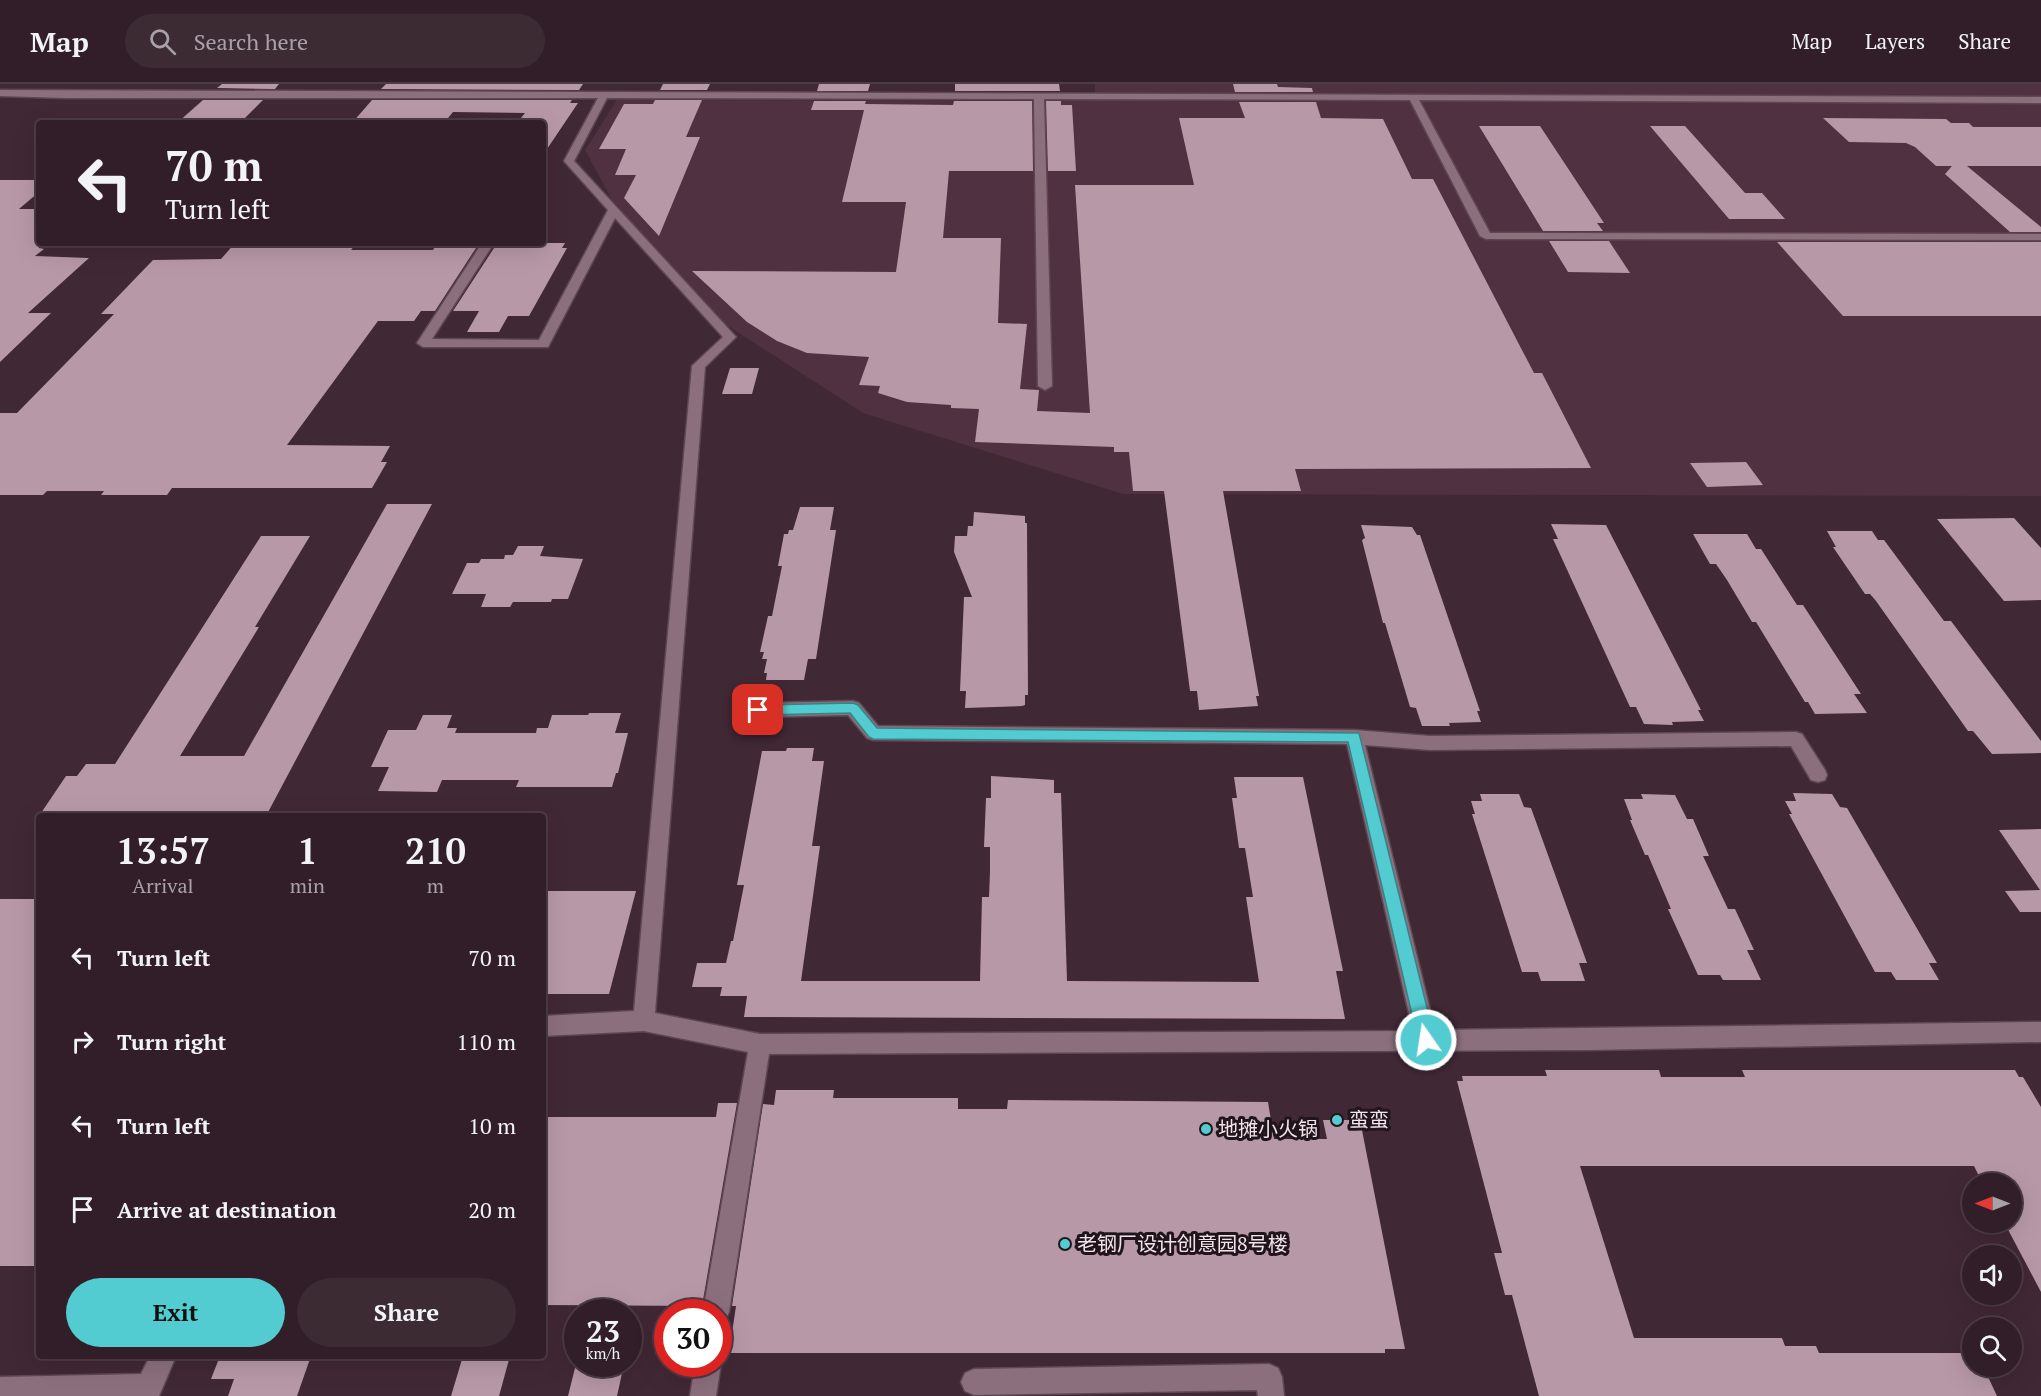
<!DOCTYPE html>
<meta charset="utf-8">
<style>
body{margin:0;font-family:"PT Serif","Noto Sans SC",serif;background:#3d2b34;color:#f1f3f6;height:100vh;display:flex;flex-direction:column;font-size:22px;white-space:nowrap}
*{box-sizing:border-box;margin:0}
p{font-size:20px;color:#a8a2a8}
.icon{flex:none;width:33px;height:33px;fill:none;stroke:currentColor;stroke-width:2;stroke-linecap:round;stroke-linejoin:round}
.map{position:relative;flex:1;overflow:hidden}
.sheet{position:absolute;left:36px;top:729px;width:510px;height:546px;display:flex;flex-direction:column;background:#311e28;border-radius:6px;box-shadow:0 6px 24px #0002,0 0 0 2px #4c3c45}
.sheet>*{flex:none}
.top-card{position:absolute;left:36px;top:36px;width:510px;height:126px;border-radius:6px;box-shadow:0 6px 24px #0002,0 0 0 2px #4c3c45;background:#311e28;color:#f1f3f6;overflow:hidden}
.needle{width:39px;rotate:270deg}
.buttons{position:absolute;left:1962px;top:1089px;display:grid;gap:12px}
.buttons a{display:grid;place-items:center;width:60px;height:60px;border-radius:50%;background:#311e28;box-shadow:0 6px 24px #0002,0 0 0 2px #4c3c45;font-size:30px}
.speed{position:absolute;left:564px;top:1215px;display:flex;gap:12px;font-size:30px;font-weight:700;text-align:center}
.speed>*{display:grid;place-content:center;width:78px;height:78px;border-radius:50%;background:#311e28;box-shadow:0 6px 24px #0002,0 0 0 2px #4c3c45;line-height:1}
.speed small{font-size:15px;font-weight:400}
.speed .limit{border:9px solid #d22;background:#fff;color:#111}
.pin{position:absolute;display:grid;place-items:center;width:51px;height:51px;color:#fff;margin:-26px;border-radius:12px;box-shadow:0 3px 9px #0006}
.me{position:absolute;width:66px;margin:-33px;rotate:347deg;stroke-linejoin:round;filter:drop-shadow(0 0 4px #0008)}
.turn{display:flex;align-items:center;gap:21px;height:126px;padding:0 30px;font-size:27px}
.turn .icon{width:78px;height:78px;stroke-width:2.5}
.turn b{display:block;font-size:42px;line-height:51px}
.eta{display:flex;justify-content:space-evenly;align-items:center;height:102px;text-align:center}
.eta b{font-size:36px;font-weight:700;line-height:42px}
.primary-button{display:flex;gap:12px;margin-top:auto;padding:12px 30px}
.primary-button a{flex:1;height:69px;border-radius:36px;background:#52ccd0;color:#111;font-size:24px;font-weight:700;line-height:69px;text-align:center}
.primary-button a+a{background:#3d2b34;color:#f1f3f6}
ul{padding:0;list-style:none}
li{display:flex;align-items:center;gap:18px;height:84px;padding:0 30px}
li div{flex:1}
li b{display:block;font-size:22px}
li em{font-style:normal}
header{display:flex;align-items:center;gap:36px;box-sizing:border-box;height:84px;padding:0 30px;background:#311e28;border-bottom:2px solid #4c3c45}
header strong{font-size:28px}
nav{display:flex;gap:33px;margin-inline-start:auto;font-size:21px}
.search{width:420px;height:54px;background:#3d2b34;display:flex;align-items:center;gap:15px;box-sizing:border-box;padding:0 21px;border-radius:33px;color:#a8a2a8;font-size:22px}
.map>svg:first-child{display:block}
</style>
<header>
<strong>Map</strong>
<div class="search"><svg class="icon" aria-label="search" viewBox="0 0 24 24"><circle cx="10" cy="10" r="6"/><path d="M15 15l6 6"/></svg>Search here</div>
<nav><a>Map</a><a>Layers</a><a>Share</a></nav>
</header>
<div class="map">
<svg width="2041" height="1312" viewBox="0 0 2041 1312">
<rect width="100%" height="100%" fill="#412835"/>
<!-- built -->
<path fill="#503141" d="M1095 0H2041V412L1123 410 863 329 725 240 617 125 585 66 617 16 1095 17Z"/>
<!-- building -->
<g fill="#b798a7">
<path d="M222 0H279L275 5 217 4Z"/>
<path d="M386 0H583L579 6 381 5Z"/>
<path d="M663 0H710L707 6H660Z"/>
<path d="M819 0H870L868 7H817Z"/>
<path d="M955 0H1059L1060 7H955Z"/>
<path d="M1233 0H1277L1278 3 1312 4 1313 8H1235Z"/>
<path d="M203 16H263L240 39H177Z"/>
<path d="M372 16H572L570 19H578L543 71V39H517L525 29 453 28 444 39H352Z"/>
<path d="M655 16H702L686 53H700L659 152 624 114 636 91H615L626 65H599L624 20H653Z"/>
<path d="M814 17H866L865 20 953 21 954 17H1032L1033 87H949L943 154H1001L998 239 1027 240 1020 305 1039 306 1037 327 1090 329 1075 101H1194L1179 34H1245L1239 18H1316L1321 34 1383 35 1412 95H1433L1534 289H1542L1591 384 1295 385 1301 407H1223L1259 612H1256L1258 622 1199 626 1197 607H1190L1164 407H1133L1129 368H1114V363L975 358 979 325 951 324V321L907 318 878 309 880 302 859 301 869 273 807 269 777 257 747 238 692 187 896 188 906 118H842L864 26H811Z"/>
<path d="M1046 17H1061V21H1072L1076 87H1048Z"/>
<path d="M1823 34 1946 35 1951 39H1969L1973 43H2041V82H1967L2041 143V148H2010L1945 90 1952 82H1936L1915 63 1906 59 1849 58Z"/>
<path d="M1479 42H1540L1604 139H1597L1603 147H1543Z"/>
<path d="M1650 42H1685L1745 109H1762L1785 135H1729Z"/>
<path d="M0 96H39V108L19 125H39V164L44 165 35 172 89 174 28 229H51L0 278Z"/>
<path d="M1549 157H1609L1630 189 1568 188Z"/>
<path d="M1777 158H2041V232H1843Z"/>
<path d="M235 159H357L351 166H433L437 159H463L460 164H476L435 227H421L414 237H378L287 361 390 362 381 378H387L372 404H172L167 411H101L104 407H47L43 411H0V329H17L114 230H101L153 176 221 175Z"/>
<path d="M519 159H565L562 164H567L529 232H508L499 248H467L479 227H453L494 164H516Z"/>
<path d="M730 284H759L752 310H722Z"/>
<path d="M1746 378 1763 401 1707 403 1690 379Z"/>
<path d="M387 420H432L266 732H39L66 692H77L86 680H115L261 452H310L255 543H259L180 672H244Z"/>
<path d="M800 423H834L830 446H836L816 575H808L804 596H766L767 589H764L767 575H762L764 568H760L768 532H772L782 482H778L784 450H788L789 446H793Z"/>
<path d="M974 428 1025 432V439H1027L1028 611H1025V621L1022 622 965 624 966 607H960L964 513H972L954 468 955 452H967L968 442H973Z"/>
<path d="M2014 434 2041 464V516L2004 517 1937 435Z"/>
<path d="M1551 440 1606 441 1701 626H1698L1704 637 1672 638 1673 641 1644 640 1636 623H1630L1553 455H1558Z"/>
<path d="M1361 441 1412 443 1417 451H1420L1480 627H1477L1481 638 1449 639 1450 642H1422L1416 624 1410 623 1385 539H1383L1362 456 1365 454Z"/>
<path d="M1827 447H1872L1878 456H1884L1944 537H1951L2041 657V669L1992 670 1973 647H1968L1876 517 1870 510H1865L1833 463H1836Z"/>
<path d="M1693 450H1747L1756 465H1761L1797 521H1803L1861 610H1854L1867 629 1815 630 1808 618H1805L1756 538H1752L1727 496 1716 480H1710Z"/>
<path d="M518 462H544L540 472 583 475 568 515H552L551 518H513L510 523H481L486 510H452L467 479H479L481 475H504L505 471H513Z"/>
<path d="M589 629H621L615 649H628L618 689H616L612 703H516L519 696H442L437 708 378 707 389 683H371L388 646H416L423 631H452L447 644H457L455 649H536L537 644H548L552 631H588Z"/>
<path d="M787 664H814L812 677H824L812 762H820L801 897H980L982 813H989L990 788V763H984L986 714H991V692L1054 696V709H1061L1067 897 1259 898 1246 813H1253L1245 764H1239L1232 714H1237L1234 693H1303L1343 887H1336L1345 935 744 933 747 912H720L722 903H692L697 879H726L731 857H733L744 801H737L762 667H786Z"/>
<path d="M1793 709 1832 710 1840 723 1847 724 1937 879H1929L1939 896H1896L1891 888H1875L1789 730H1792L1785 717H1796Z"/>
<path d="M1480 710H1519L1524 723 1531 724 1587 879H1579L1585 897H1541L1538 888H1522L1472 730H1475L1471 717H1482Z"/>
<path d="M1641 710 1675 711 1687 735H1693L1709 772H1703L1728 825H1735L1754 866H1747L1761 896H1723L1720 891H1698L1668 825H1671L1648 771H1645L1630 736H1632L1624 715H1643Z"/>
<path d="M2041 745V828H2020L2005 807 2040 806 1999 746Z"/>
<path d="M543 807H636L609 910H543Z"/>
<rect x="0" y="815" width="39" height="367"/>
<path d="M1545 986H1659L1661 993H1745L1742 986H2015L2019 993H2023L2041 1023V1208L2004 1138H2012V1100H1983L1974 1082H1580L1634 1254H1782L1785 1262H1816L1819 1269H1972V1282H1983L1997 1312H1539L1512 1211H1505L1494 1169H1502L1457 997H1463L1462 992H1547Z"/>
<path d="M776 1006H834L833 1014H958V1025H1007L1008 1016 1268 1018 1274 1055H1327L1323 1036H1360L1405 1265H1385V1269H729L736 1222H732L763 1020 774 1021Z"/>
<path d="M718 1019H737L702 1222 543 1221V1033H716Z"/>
<path d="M220 1272H311L297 1312H228L234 1295H211Z"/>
<path d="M463 1272H510L499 1312H451Z"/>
<path d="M576 1280H624L617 1312H568Z"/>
</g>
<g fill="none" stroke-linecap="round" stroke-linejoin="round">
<defs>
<g id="minor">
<path d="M0 6 2041 13V19L1419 16 1490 149 2041 150V156L1486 155 1480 152 1410 16 1044 15 1052 302 1045 306 1038 302 1034 15 607 14 574 77 736 253 705 283 655 929 760 950 1413 947 1347 660 873 656 867 654 848 631 758 633 752 631 749 626 752 621 758 619 853 617 859 619 878 642 1354 646 1430 652 1796 648 1802 650 1825 686 1827 691 1825 696 1818 698 1811 696 1791 662 1430 666 1365 661 1435 946 2041 938V958L1588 966 769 970 729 1228 725 1237 718 1240V1228H703L748 968 644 947 543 952V932L634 927 692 282 723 253 615 134 548 263H423L417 259 482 159H494L432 255 539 256 608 126 564 77 598 14H66L0 12Z"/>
<path d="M150 1272H176L159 1312H0V1293L141 1290Z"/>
<path d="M718 1274 721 1280 716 1312H690L695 1280H718Z"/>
<path d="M1269 1280 1278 1284 1282 1293 1284 1312H1258L1257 1306 974 1311 965 1307 961 1298 965 1289 974 1285Z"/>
</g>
</defs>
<!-- minor casing -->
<use href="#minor" stroke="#5c4752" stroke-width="3"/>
<!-- minor -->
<use href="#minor" fill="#8c6f7d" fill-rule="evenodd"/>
</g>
<!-- route -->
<path fill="#52ccd0" stroke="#358587" stroke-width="1.5" d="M853 619 858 621 877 644 1359 649 1435 956 1432 962 1426 964 1420 962 1418 956 1348 658 873 655 869 653 850 629 758 631 752 626 758 621Z"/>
<!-- markers -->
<g fill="#52ccd0" stroke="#20151b" stroke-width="2">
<circle cx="1337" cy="1036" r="6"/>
<circle cx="1206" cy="1045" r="6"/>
<circle cx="1065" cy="1160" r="6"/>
</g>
<g text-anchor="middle" stroke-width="6" stroke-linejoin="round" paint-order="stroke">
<!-- near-poi labels -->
<g font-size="20" fill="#f3e2ea" stroke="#20151b" text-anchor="start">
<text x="1349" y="1043">蛮蛮</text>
<text x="1218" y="1052">地摊小火锅</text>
<text x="1077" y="1167">老钢厂设计创意园8号楼</text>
</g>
</g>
</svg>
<div class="buttons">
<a><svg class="needle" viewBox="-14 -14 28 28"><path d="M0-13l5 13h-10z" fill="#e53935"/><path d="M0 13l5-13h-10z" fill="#a8a2a8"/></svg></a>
<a><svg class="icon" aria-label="sound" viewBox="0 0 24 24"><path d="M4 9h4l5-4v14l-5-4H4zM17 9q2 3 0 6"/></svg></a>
<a><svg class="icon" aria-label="search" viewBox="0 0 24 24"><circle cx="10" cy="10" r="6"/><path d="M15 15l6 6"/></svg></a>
</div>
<div class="speed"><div>23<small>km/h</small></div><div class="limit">30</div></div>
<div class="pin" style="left:758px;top:626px;background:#d93025"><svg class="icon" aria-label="arrive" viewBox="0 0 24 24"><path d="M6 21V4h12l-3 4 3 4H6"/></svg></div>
<svg class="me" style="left:1426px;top:956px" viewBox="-20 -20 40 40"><circle r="17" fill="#52ccd0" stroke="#fff" stroke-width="3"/><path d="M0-11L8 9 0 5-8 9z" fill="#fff"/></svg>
<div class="top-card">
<div class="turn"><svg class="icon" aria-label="left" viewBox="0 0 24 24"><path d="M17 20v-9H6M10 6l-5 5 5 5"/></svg><div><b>70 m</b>Turn left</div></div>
</div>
<section class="sheet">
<div class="eta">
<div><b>13:57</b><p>Arrival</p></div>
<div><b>1</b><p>min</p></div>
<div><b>210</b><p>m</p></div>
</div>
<ul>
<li><svg class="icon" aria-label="left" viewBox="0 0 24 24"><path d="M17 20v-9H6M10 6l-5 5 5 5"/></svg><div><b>Turn left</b></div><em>70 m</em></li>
<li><svg class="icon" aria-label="right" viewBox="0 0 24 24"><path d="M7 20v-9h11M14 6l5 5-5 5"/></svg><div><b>Turn right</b></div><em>110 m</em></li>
<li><svg class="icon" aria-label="left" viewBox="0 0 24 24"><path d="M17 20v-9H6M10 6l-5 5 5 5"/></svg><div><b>Turn left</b></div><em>10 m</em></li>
<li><svg class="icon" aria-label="arrive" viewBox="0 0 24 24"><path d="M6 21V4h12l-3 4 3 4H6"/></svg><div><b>Arrive at destination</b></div><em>20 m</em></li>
</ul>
<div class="primary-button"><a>Exit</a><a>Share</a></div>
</section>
</div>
